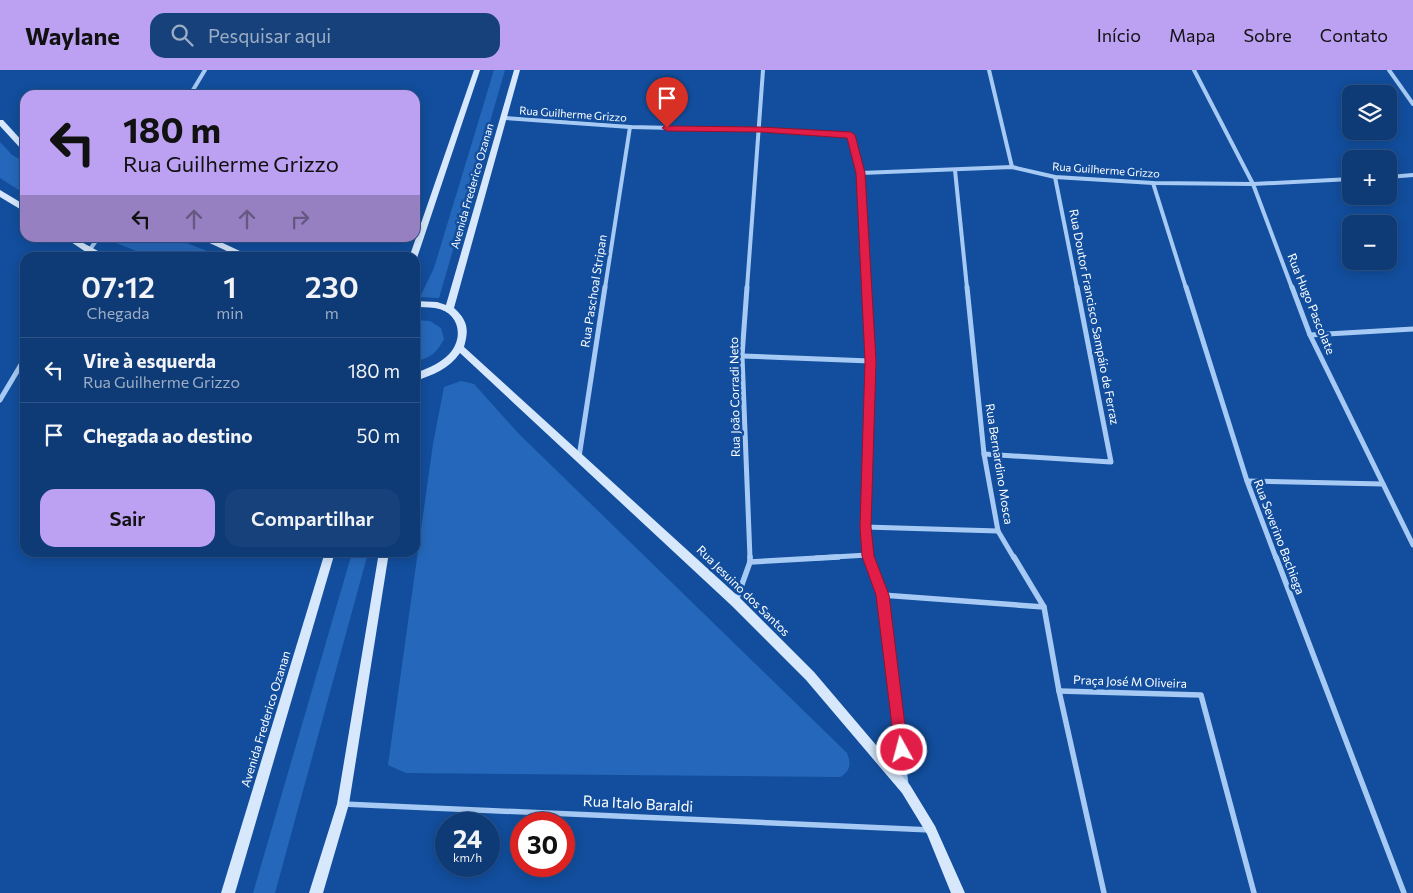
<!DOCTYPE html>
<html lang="pt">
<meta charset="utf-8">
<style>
body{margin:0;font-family:Commissioner,sans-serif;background:#17417b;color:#f1f3f6;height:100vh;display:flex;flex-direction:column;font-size:19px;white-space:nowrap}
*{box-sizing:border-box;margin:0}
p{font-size:16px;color:#9badc5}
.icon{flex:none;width:28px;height:28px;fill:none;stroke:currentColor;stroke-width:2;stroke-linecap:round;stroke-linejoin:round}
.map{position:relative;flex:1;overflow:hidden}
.sheet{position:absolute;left:20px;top:182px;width:400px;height:305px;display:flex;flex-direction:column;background:#0e3a76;border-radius:15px;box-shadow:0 2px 12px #0003,0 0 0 1px #2e5488}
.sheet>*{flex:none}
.guide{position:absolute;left:20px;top:20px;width:400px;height:152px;border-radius:15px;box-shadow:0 2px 12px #0003,0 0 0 1px #2e5488;background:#bca0f2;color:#111;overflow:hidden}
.buttons{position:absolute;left:1342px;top:15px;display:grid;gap:10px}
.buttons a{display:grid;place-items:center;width:55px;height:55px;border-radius:10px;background:#0e3a76;box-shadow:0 2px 12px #0003,0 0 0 1px #2e5488;font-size:25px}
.speed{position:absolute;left:435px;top:742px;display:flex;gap:10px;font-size:25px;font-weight:700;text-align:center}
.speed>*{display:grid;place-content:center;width:65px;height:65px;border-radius:50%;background:#0e3a76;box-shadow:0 2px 12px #0003,0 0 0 1px #2e5488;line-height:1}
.speed small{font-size:12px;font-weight:400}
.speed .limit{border:8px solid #d22;background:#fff;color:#111}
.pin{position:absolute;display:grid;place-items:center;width:42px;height:42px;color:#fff;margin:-51px -21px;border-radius:50% 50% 50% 0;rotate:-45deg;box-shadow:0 0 5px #0007}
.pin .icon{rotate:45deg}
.me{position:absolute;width:55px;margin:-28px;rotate:353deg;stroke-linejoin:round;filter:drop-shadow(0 0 4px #0008)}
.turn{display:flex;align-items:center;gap:18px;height:105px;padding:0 20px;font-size:22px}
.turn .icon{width:65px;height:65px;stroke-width:2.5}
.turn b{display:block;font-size:35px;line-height:42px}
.lanes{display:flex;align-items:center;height:48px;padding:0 20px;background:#0003;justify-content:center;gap:25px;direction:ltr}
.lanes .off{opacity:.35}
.eta{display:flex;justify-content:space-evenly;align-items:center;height:85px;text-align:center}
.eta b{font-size:30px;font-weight:600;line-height:35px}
.button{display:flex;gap:10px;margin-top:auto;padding:10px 20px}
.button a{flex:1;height:58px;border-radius:15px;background:#bca0f2;color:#111;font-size:20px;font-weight:600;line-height:58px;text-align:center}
.button a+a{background:#17417b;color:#f1f3f6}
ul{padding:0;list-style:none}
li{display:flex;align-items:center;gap:15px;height:65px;padding:0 20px;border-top:1px solid #2e5488}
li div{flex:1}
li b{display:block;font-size:19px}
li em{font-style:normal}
header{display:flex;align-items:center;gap:30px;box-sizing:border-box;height:70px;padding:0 25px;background:#bca0f2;color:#111}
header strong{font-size:24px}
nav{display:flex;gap:28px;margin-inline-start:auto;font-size:18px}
.search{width:350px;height:45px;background:#17417b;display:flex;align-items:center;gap:12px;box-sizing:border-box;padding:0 18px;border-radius:15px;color:#9badc5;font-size:19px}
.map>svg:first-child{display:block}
</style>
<header>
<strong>Waylane</strong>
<div class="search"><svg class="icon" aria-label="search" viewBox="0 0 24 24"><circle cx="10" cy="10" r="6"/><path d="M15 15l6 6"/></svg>Pesquisar aqui</div>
<nav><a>Início</a><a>Mapa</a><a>Sobre</a><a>Contato</a></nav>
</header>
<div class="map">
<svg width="1413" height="823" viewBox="0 0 1413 823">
<rect width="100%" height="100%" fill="#124e9d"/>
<!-- green -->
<g fill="#2568bb">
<path d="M494 0H505L439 228 420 227 434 198Z"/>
<path d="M0 72 12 85 25 92V124L0 108Z"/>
<path d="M121 168H174L222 187H152L116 173Z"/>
<path d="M415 250 430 251 441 258 444 269C437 282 430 289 415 291Z"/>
<path d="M461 311 474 314 519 364 847 683C851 693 851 701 840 707L406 703 388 695 433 374 444 317Z"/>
<path d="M352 483H368L275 823H253Z"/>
</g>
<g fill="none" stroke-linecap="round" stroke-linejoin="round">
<!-- street-far2 -->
<g stroke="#a7caf4" stroke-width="4">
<path d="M989 0 1012 97"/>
<path d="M1194 0 1253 114 1292 218"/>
<path d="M1389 0 1413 34"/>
<path d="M190 25 205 0"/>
<path d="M505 48 630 57 760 60 851 65 861 103 867 218"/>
<path d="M955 100 967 218"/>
<path d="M861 103 1012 97 1055 107 1153 113 1253 114 1351 109"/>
<path d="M1055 107 1077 218"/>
<path d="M1389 107 1413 105"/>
<path d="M1153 113 1186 218"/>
<path d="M84 188 98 168"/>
<path d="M605 218 630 57"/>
<path d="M747 218 763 0"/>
</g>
<!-- street-far1 -->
<g stroke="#a7caf4" stroke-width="5">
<path d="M747 217 742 286 750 488"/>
<path d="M866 217 870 291 865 457 869 488"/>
<path d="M967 217 984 384 998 461 1014 488"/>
<path d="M1186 217 1247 411 1276 488"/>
<path d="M1292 217 1310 265 1413 475"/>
<path d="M1310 265 1413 259"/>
<path d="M742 286 870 291"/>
<path d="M0 330 25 288"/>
<path d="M984 384 1111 392 1077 217"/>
<path d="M579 387 605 217"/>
<path d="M1247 411 1383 414"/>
<path d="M865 457 998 461"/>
<path d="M816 488 868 485"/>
</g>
<!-- street -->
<g stroke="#a7caf4" stroke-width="5.5">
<path d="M869 487 882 525 906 716"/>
<path d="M1014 487 1044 537 1059 621 1104 823"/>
<path d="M1276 487 1404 823"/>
<path d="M750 492 838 487"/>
<path d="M882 525 1044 537"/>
<path d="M736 531 750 492V487"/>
<path d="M1059 621 1201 625 1254 823"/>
<path d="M343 734 931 760"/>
</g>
<!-- secondary -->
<g fill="#d7e8fd" fill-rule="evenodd">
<path d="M474 0H480L417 188 415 190V188H409Z"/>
<path d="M514 0H520L454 238C468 251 469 259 464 277L740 528 814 602 910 715 935 756 965 823H951L927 764 902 723 806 610 732 536 460 283C449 299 433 305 415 311V303C426 299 437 295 446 287 465 271 461 242 435 238 428 237 421 237 415 237V231L437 232 446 235Z"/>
<path d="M0 50H3L25 74V80H22L0 56Z"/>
<path d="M0 120 25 135V142L0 127Z"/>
<path d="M65 168H74L111 188H98L86 182Z"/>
<path d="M202 168H212L255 188H242L203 170Z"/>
<path d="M325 482H335L235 823H221Z"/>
<path d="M379 482H389L349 734 323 823H309L337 734Z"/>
</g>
</g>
<!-- route -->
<path fill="#e11d48" stroke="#92132f" d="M664 56 760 57 851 62 855 65 865 103 876 291 871 457 874 486 889 525 908 680 906 685 902 687 897 685 895 680 876 525 862 486 860 457 865 291 856 103 847 68 760 62 667 61 662 58Z"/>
<g text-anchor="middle" stroke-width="5" stroke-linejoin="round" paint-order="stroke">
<!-- far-street labels -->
<g font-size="11" fill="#fff" stroke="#124e9d">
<text transform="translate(573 44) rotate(4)" y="4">Rua Guilherme Grizzo</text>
<text transform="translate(1106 100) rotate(4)" y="4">Rua Guilherme Grizzo</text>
<text transform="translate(472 116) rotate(-74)" y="4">Avenida Frederico Ozanan</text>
</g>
<!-- street labels -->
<g font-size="12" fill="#fff" stroke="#124e9d">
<text transform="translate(594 221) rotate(-81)" y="4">Rua Paschoal Stripan</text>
<text transform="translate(1311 234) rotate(68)" y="4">Rua Hugo Pascolate</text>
<text transform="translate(1094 247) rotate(79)" y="4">Rua Doutor Francisco Sampáio de Ferraz</text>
<text transform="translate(735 327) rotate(-91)" y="4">Rua João Corradi Neto</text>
<text transform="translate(999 394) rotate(81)" y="4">Rua Bernardino Mosca</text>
<text transform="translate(1279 467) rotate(69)" y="4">Rua Severino Bachiega</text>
<text transform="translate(743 521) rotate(44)" y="4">Rua Jesuino dos Santos</text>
<text transform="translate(1130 612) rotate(2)" y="4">Praça José M Oliveira</text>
<text transform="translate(266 649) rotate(-73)" y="4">Avenida Frederico Ozanan</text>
</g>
<!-- near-street labels -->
<g font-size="15" fill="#fff" stroke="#124e9d">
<text transform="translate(638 734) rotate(3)" y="5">Rua Italo Baraldi</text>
</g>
</g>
</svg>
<div class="buttons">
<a><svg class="icon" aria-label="layers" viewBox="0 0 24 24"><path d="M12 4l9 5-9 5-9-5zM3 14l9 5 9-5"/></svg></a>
<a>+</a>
<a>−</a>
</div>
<div class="speed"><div>24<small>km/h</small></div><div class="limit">30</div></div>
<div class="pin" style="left:667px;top:58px;background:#d93025"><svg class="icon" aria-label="arrive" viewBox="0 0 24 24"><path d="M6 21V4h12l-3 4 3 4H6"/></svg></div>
<svg class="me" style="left:902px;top:680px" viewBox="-20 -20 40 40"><circle r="17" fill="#e11d48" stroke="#fff" stroke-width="3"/><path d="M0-11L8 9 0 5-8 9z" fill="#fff"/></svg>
<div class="guide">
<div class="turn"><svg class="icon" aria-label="left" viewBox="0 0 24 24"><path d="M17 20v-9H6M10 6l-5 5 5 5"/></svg><div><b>180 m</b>Rua Guilherme Grizzo</div></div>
<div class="lanes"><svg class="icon" aria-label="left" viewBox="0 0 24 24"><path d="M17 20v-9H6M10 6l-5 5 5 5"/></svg><svg class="icon off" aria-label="ahead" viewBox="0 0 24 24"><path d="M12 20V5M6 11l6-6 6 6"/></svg><svg class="icon off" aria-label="ahead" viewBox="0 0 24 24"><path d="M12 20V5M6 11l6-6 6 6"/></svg><svg class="icon off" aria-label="right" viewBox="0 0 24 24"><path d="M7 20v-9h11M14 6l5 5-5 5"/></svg></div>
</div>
<section class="sheet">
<div class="eta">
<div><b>07:12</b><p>Chegada</p></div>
<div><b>1</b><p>min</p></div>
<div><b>230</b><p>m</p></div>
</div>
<ul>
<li><svg class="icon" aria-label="left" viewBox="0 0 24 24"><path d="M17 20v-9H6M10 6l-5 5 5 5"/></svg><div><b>Vire à esquerda</b><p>Rua Guilherme Grizzo</p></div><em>180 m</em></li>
<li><svg class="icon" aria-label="arrive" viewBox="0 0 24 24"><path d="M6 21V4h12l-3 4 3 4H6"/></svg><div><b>Chegada ao destino</b></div><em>50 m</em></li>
</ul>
<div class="button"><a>Sair</a><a>Compartilhar</a></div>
</section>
</div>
